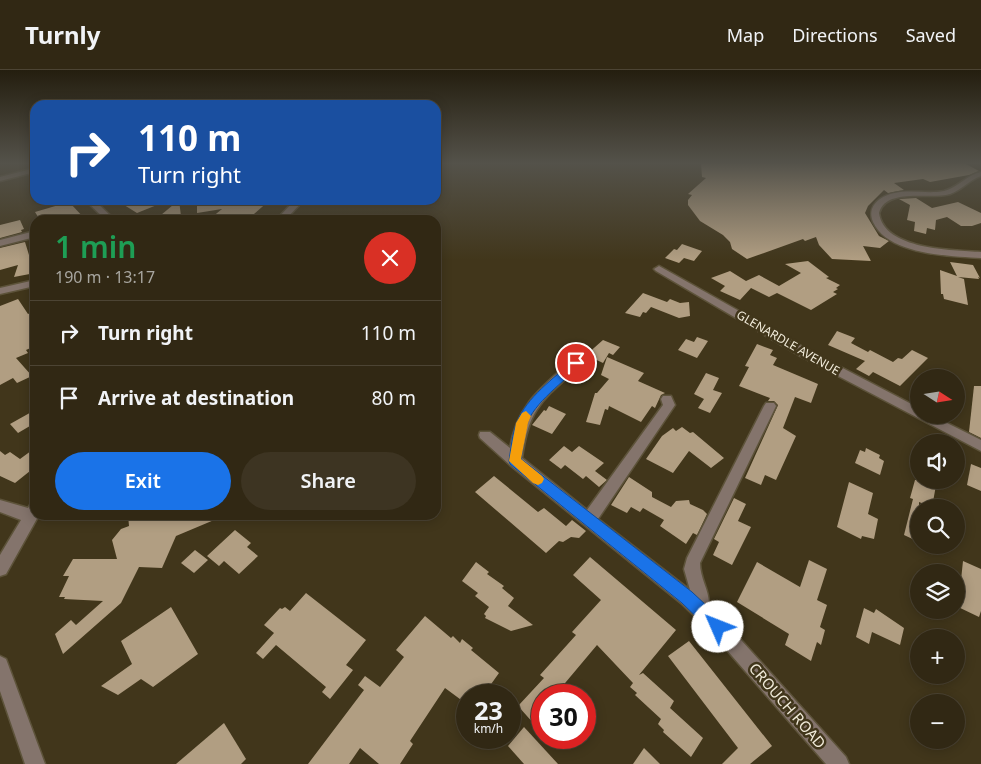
<!DOCTYPE html>
<meta charset="utf-8">
<style>
body{margin:0;font-family:"Noto Sans",sans-serif;background:#3d3422;color:#f1f3f6;height:100vh;display:flex;flex-direction:column;font-size:19px;white-space:nowrap}
*{box-sizing:border-box;margin:0}
p{font-size:16px;color:#a8a6a0}
.icon{flex:none;width:28px;height:28px;fill:none;stroke:currentColor;stroke-width:2;stroke-linecap:round;stroke-linejoin:round}
.map{position:relative;flex:1;overflow:hidden}
.side{position:absolute;left:30px;top:145px;width:411px;height:305px;display:flex;flex-direction:column;background:#312814;border-radius:15px;box-shadow:0 2px 12px #0003,0 0 0 1px #4c4434}
.side>*{flex:none}
.hud{position:absolute;left:30px;top:30px;width:411px;height:105px;border-radius:15px;box-shadow:0 2px 12px #0003,0 0 0 1px #4c4434;background:#1a4fa0;color:#fff;overflow:hidden}
.needle{width:32px;rotate:102deg}
.controls{position:absolute;left:910px;top:299px;display:grid;gap:10px}
.controls a{display:grid;place-items:center;width:55px;height:55px;border-radius:50%;background:#312814;box-shadow:0 2px 12px #0003,0 0 0 1px #4c4434;font-size:25px}
.speed{position:absolute;left:456px;top:614px;display:flex;gap:10px;font-size:25px;font-weight:700;text-align:center}
.speed>*{display:grid;place-content:center;width:65px;height:65px;border-radius:50%;background:#312814;box-shadow:0 2px 12px #0003,0 0 0 1px #4c4434;line-height:1}
.speed small{font-size:12px;font-weight:400}
.speed .limit{border:8px solid #d22;background:#fff;color:#111}
.pin{position:absolute;display:grid;place-items:center;width:42px;height:42px;color:#fff;margin:-21px;border:2px solid #fff;border-radius:50%;box-shadow:0 1px 5px #0007}
.me{position:absolute;width:55px;margin:-28px;rotate:314deg;stroke-linejoin:round;filter:drop-shadow(0 0 4px #0008)}
.turn{display:flex;align-items:center;gap:18px;height:105px;padding:0 25px;font-size:22px}
.turn .icon{width:65px;height:65px;stroke-width:2.5}
.turn b{display:block;font-size:35px;line-height:42px}
.round{display:grid;place-items:center;flex:none;width:52px;height:52px;border-radius:26px;background:#3d3422}
.headline{display:flex;align-items:center;justify-content:space-between;height:85px;padding:0 25px}
h1{font-size:30px;font-weight:600;line-height:38px;color:#1e9e55}
.cta{display:flex;gap:10px;margin-top:auto;padding:10px 25px}
.cta a{flex:1;height:58px;border-radius:30px;background:#1a73e8;color:#fff;font-size:20px;font-weight:600;line-height:58px;text-align:center}
.cta a+a{background:#3d3422;color:#f1f3f6}
ul{padding:0;list-style:none}
li{display:flex;align-items:center;gap:15px;height:65px;padding:0 25px;border-top:1px solid #4c4434}
li div{flex:1}
li b{display:block;font-size:19px}
li em{font-style:normal}
header{display:flex;align-items:center;gap:30px;box-sizing:border-box;height:70px;padding:0 25px;background:#312814;border-bottom:1px solid #4c4434}
header strong{font-size:24px}
nav{display:flex;gap:28px;margin-inline-start:auto;font-size:18px}
.map>svg:first-child{display:block}
</style>
<header>
<strong>Turnly</strong>
<nav><a>Map</a><a>Directions</a><a>Saved</a></nav>
</header>
<div class="map">
<svg width="981" height="694" viewBox="0 0 981 694">
<rect width="100%" height="100%" fill="#41361b"/>
<!-- building -->
<g fill="#b19e82">
<path d="M701 93H964L979 101 969 105 930 112 923 109 894 113 904 120 888 123 884 120 868 136 865 143 879 166 889 171 880 178 863 176 871 191 832 189 819 175 816 167 805 171 803 169 747 189 732 179 730 172 723 165 700 151 688 135V130L692 125 688 124 706 108 702 107Z"/>
<path d="M916 128 932 138 958 132 981 143V153L972 156H961L947 147 936 150 935 160 927 158 926 164 914 161 915 152 907 150 910 135 899 129Z"/>
<path d="M116 130H167V131L137 143Z"/>
<path d="M179 130 181 146 155 150Z"/>
<path d="M197 130H270L247 150 211 148 222 139 197 143Z"/>
<path d="M69 132 86 150H40L35 142Z"/>
<path d="M20 150 24 159 21 160 22 162 0 168V155Z"/>
<path d="M25 172 29 185 35 183V203L14 207 18 195 0 200V178Z"/>
<path d="M682 174 702 181 694 191 684 188 679 193 665 188 674 179 677 180Z"/>
<path d="M808 191 829 207 826 208 840 215 836 218 838 219 833 222 837 224 811 240 777 223 769 227 751 218 740 230 720 221 725 216 711 208 730 201 746 211 759 205 779 216 801 203 785 194Z"/>
<path d="M950 192 973 195 980 208 978 207 979 209 958 207 964 209 968 235 944 229 943 224H941L940 200 957 206Z"/>
<path d="M643 223 667 232 670 229 680 233 689 232 690 246 679 248 651 237 646 243 643 242 640 247 625 243Z"/>
<path d="M18 229 28 244 35 241V276L26 280 28 283 16 288 32 306 17 313 13 308 0 315V236Z"/>
<path d="M837 261 855 268 851 273 868 282 870 280 893 292 898 288 902 289 912 280 928 288 900 316 873 302 869 306 856 299 865 291 828 275Z"/>
<path d="M697 267 708 271 697 288 678 280 686 269 694 272Z"/>
<path d="M603 270 620 277 613 285 609 283 603 293 586 285Z"/>
<path d="M757 274 773 280 770 285 777 288 773 295 818 314 811 333 795 327 783 358 796 366 776 410 765 405 761 415 745 408 778 335 774 331H768L770 328 739 316 749 297 745 296Z"/>
<path d="M607 287 644 303 638 311 665 323 661 325 655 338 652 336 641 352 609 336 608 340 605 339 600 355 586 352 595 323H597L609 309 601 305Z"/>
<path d="M706 303 719 308 713 320 722 323 710 343 698 338 704 329 694 324Z"/>
<path d="M974 316H981V368L969 362Z"/>
<path d="M549 336 566 344 552 364 532 355 544 340 546 341Z"/>
<path d="M35 340V353L18 363 10 354Z"/>
<path d="M682 357 690 363 693 362 724 388 711 398 689 381 673 403 646 389 662 366 673 358 676 361Z"/>
<path d="M564 376 572 382 579 376 604 393 595 401 607 410 599 417 586 406 583 409 565 395 561 399 549 390Z"/>
<path d="M35 378V397L15 413 0 406V381L5 385 10 382 20 389Z"/>
<path d="M866 378 880 385 879 388 884 391 880 405 855 393 860 380 865 382Z"/>
<path d="M971 394 981 398V421L967 415Z"/>
<path d="M494 406 538 442 544 438 566 456 572 450 586 461 579 468 571 467 563 472 559 471 546 483 475 422Z"/>
<path d="M629 407 652 422V427L671 437 676 431 689 430 690 434 703 440 707 444 697 465 693 463 686 474 660 456 664 450 643 438 640 442 631 437 627 443 611 435Z"/>
<path d="M915 410H937L932 437 919 432V472L904 465 913 429 910 428Z"/>
<path d="M849 412 873 423 868 444 878 449 874 469 862 466 861 469 837 457Z"/>
<path d="M734 428 746 434 738 451 751 457 732 495 713 485 719 472 714 469Z"/>
<path d="M128 445H226L176 466 162 498 139 497 121 533 63 584 55 564 71 550 76 555 103 531 64 529 65 527H59L69 506H63L73 489H117L112 470 121 459 129 456Z"/>
<path d="M235 460 251 473 247 477 258 486 239 504 224 491 219 496 207 486Z"/>
<path d="M195 480 208 490 194 503 181 493Z"/>
<path d="M590 487 676 560 639 605 643 603 674 631 670 638 703 668 691 687 663 662 664 660 658 654 661 649 635 625 637 623 630 617 633 613 597 575 555 625H542V647L535 655 518 636 544 608 540 605 576 565 572 562 601 530 573 505Z"/>
<path d="M809 490 827 499 817 530 827 535 820 557 825 560 821 575 817 572 811 591 785 575 789 564 737 532 757 492 800 517Z"/>
<path d="M963 491 981 499V541L979 547 956 536V508L961 510Z"/>
<path d="M476 492 489 502 487 504 504 516 502 518 514 528 508 536 533 555 511 561 485 548 486 546 484 544 489 537 475 526 478 523 462 511Z"/>
<path d="M306 523 366 570 346 595 353 600 330 629 322 622 326 617 276 575 263 589 256 583 274 563 264 555 280 538 282 539 285 537 290 541Z"/>
<path d="M171 537 198 584 153 617 141 609 118 625 101 616 132 594 121 571Z"/>
<path d="M864 538 874 543 876 539 904 558 900 575 872 562 869 574 856 567Z"/>
<path d="M425 546 451 568 453 566 460 573 462 569 473 578 471 580 499 603 489 617 485 614 478 625H468V635L445 618 410 671 413 674 400 694H379L360 678 349 694H308L364 620 358 615 365 606 380 617 404 587 396 580Z"/>
<path d="M689 571 772 676 750 694H722L738 678 668 586Z"/>
<path d="M224 653 246 689 241 694H176Z"/>
<path d="M524 657 558 694H524L508 676Z"/>
<path d="M644 678 660 694H633Z"/>
</g>
<g fill="none" stroke-linecap="round" stroke-linejoin="round">
<defs>
<g id="minor">
<path d="M35 98V102L0 111V107Z"/>
<path d="M981 102V106C969 110 962 120 950 124 931 130 886 117 879 143 884 180 952 180 981 182V188C950 186 888 185 873 152 869 142 872 135 880 129 900 116 923 125 944 121 957 118 967 105 981 102Z"/>
<path d="M85 130H94L115 150H106Z"/>
<path d="M295 130H304L285 150H276Z"/>
<path d="M35 161V167L0 176V170Z"/>
<path d="M659 196 810 281 919 338V345H931L981 370V381L802 287 656 201 654 199Z"/>
<path d="M35 210V216L0 224V218Z"/>
<path d="M576 289 580 290 582 293 580 296C544 329 529 336 522 388L587 440 663 335 661 329 663 326H671L675 335 673 338 598 449 690 520 684 499 687 488 764 336 766 333H774L776 336 700 493C700 509 710 521 709 536L724 551 846 687 849 694H826L712 563 681 533 510 395 480 368 479 365 480 362H490L510 378C517 335 541 318 572 290Z"/>
<path d="M0 430 28 438 30 435 35 433V445H39L6 504 0 506V485L21 450 0 442Z"/>
<path d="M0 586 6 589 45 694H25L0 621Z"/>
</g>
</defs>
<!-- minor casing -->
<use href="#minor" stroke="#5d533a" stroke-width="3"/>
<!-- minor -->
<use href="#minor" fill="#84746c" fill-rule="evenodd"/>
</g>
<!-- sky -->
<linearGradient id="sky" x2="0" y2="1"><stop stop-color="#241e0f"/><stop offset="0.49" stop-color="#54524a"/><stop offset="1" stop-color="#54524a" stop-opacity="0"/></linearGradient>
<rect width="981" height="190" fill="url(#sky)"/>
<!-- route -->
<path fill="#1a73e8" stroke="#114b97" d="M576 290 582 293 580 296C565 310 533 334 527 354 524 365 523 378 521 389L692 522 723 551 725 557 723 562 718 564 712 562 682 533 510 394 509 391C511 378 512 364 517 352 527 327 553 309 573 291Z"/>
<!-- slow -->
<path fill="#f59e0b" d="M526 341 531 346 528 353 521 389 542 406 544 409 542 413 538 415 533 413 509 391 516 353 522 343Z"/>
<g text-anchor="middle" stroke-width="5" stroke-linejoin="round" paint-order="stroke">
<!-- street labels -->
<g font-size="12" fill="#f1ebda" stroke="#41361b">
<text transform="translate(788 273) rotate(30)" y="4">GLENARDLE AVENUE</text>
</g>
<!-- near-street labels -->
<g font-size="15" fill="#f1ebda" stroke="#41361b">
<text transform="translate(787 636) rotate(49)" y="5">CROUCH ROAD</text>
</g>
</g>
</svg>
<div class="controls">
<a><svg class="needle" viewBox="-14 -14 28 28"><path d="M0-13l5 13h-10z" fill="#e53935"/><path d="M0 13l5-13h-10z" fill="#a8a6a0"/></svg></a>
<a><svg class="icon" aria-label="sound" viewBox="0 0 24 24"><path d="M4 9h4l5-4v14l-5-4H4zM17 9q2 3 0 6"/></svg></a>
<a><svg class="icon" aria-label="search" viewBox="0 0 24 24"><circle cx="10" cy="10" r="6"/><path d="M15 15l6 6"/></svg></a>
<a><svg class="icon" aria-label="layers" viewBox="0 0 24 24"><path d="M12 4l9 5-9 5-9-5zM3 14l9 5 9-5"/></svg></a>
<a>+</a>
<a>−</a>
</div>
<div class="speed"><div>23<small>km/h</small></div><div class="limit">30</div></div>
<div class="pin" style="left:576px;top:293px;background:#d93025"><svg class="icon" aria-label="arrive" viewBox="0 0 24 24"><path d="M6 21V4h12l-3 4 3 4H6"/></svg></div>
<svg class="me" style="left:718px;top:557px" viewBox="-20 -20 40 40"><circle r="19" fill="#fff"/><path d="M0-13L10 11 0 6-10 11z" fill="#1a73e8"/></svg>
<div class="hud">
<div class="turn"><svg class="icon" aria-label="right" viewBox="0 0 24 24"><path d="M7 20v-9h11M14 6l5 5-5 5"/></svg><div><b>110 m</b>Turn right</div></div>
</div>
<section class="side">
<div class="headline"><div><h1>1 min</h1><p>190 m · 13:17</p></div><a class="round" style="background:#d93025;color:#fff"><svg class="icon" aria-label="close" viewBox="0 0 24 24"><path d="M6 6l12 12M18 6L6 18"/></svg></a></div>
<ul>
<li><svg class="icon" aria-label="right" viewBox="0 0 24 24"><path d="M7 20v-9h11M14 6l5 5-5 5"/></svg><div><b>Turn right</b></div><em>110 m</em></li>
<li><svg class="icon" aria-label="arrive" viewBox="0 0 24 24"><path d="M6 21V4h12l-3 4 3 4H6"/></svg><div><b>Arrive at destination</b></div><em>80 m</em></li>
</ul>
<div class="cta"><a>Exit</a><a>Share</a></div>
</section>
</div>
